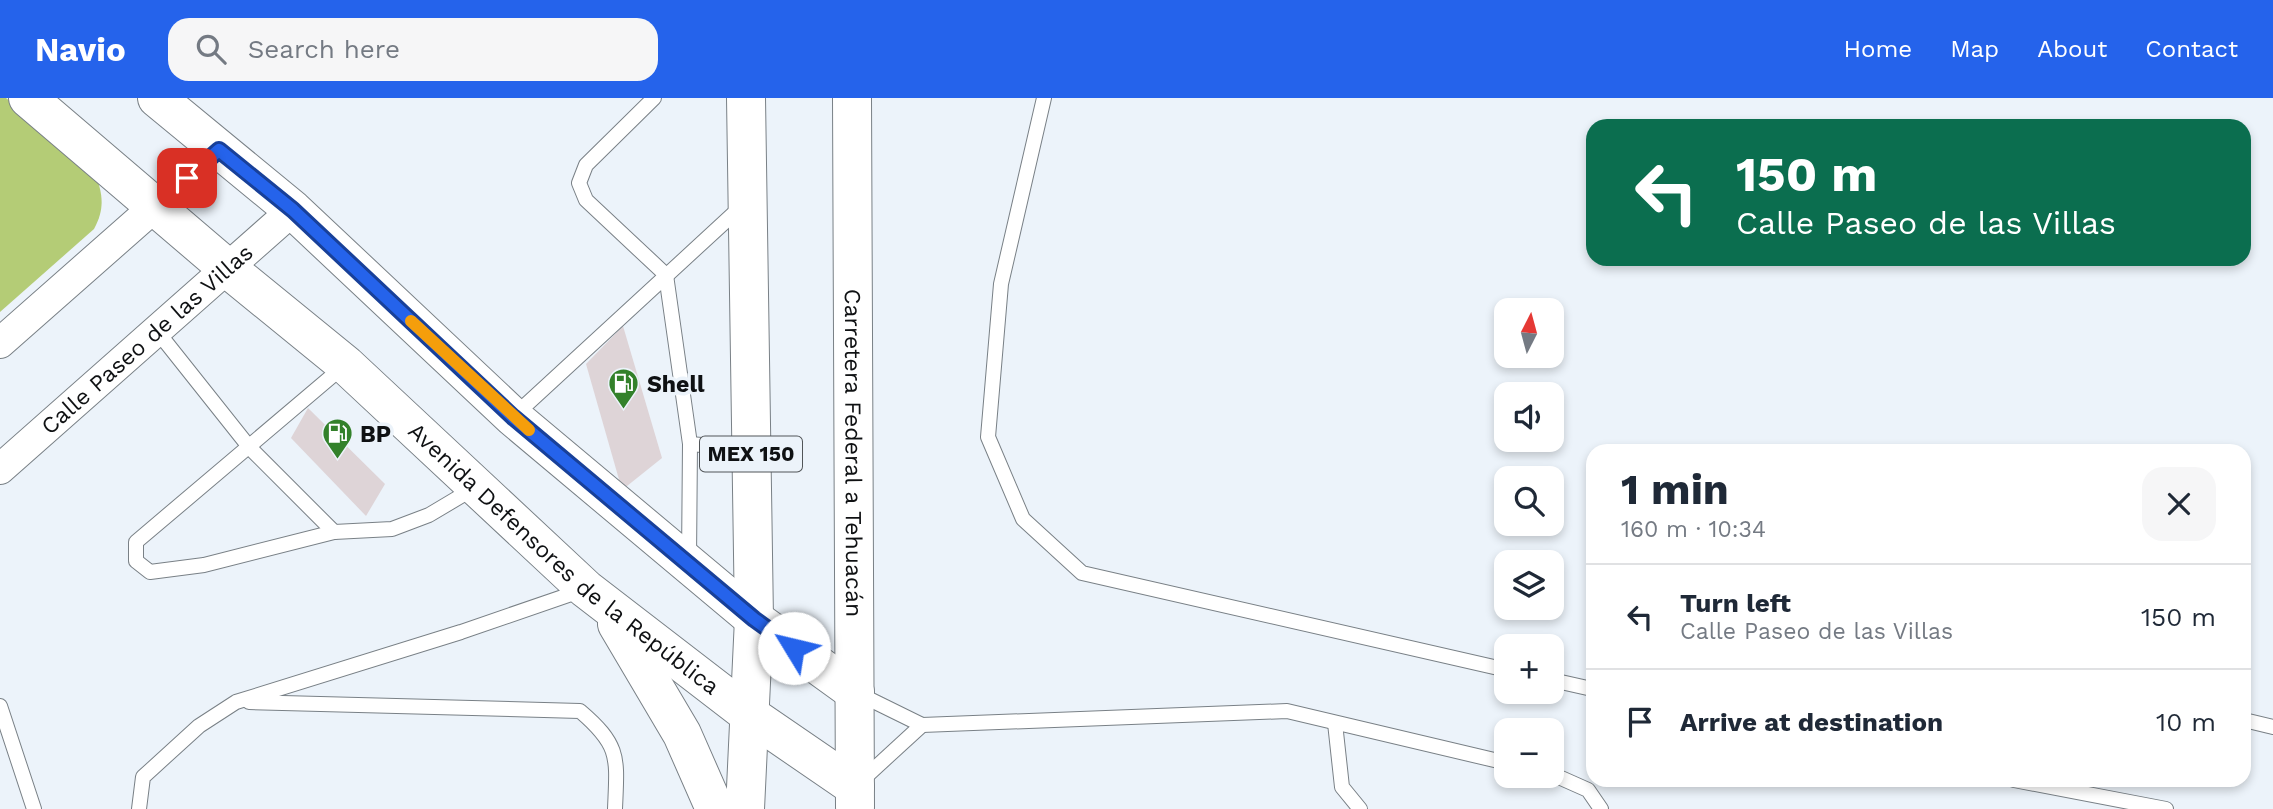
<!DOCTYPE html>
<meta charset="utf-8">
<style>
body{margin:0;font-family:"Work Sans",sans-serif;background:#f6f6f7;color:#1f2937;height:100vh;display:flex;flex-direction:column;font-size:26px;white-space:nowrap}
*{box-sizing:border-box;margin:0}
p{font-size:23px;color:#747a83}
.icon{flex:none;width:38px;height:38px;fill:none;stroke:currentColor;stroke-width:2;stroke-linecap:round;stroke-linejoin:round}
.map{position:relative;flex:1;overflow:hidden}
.panel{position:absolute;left:1586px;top:346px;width:665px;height:343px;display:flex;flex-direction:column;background:#fff;border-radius:21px;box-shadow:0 4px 10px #0003}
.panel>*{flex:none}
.guide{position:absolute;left:1586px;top:21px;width:665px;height:147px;border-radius:21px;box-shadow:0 4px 10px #0003;background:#0b6e4f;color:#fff;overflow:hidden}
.needle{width:46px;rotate:6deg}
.controls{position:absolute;left:1494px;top:200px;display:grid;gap:14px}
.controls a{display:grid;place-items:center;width:70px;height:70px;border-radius:14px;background:#fff;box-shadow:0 4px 10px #0003;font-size:35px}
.pin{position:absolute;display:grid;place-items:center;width:60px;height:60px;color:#fff;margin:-30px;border-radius:14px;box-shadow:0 4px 10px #0006}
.me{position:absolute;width:77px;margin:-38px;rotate:306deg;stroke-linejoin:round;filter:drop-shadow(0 0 5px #0008)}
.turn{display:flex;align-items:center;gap:24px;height:147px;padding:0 35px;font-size:32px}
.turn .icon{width:91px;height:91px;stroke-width:2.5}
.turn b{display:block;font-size:49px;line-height:60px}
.round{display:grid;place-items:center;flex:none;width:74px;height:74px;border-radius:21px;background:#f6f6f7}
.overview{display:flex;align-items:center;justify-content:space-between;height:119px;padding:0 35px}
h1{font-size:42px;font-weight:700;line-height:52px}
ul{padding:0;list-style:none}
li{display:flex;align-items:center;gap:21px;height:105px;padding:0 35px;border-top:2px solid #e0e1e3}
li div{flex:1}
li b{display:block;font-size:26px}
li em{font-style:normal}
header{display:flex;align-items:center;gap:42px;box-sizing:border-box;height:98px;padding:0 35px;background:#2563eb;color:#fff}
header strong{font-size:33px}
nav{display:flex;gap:38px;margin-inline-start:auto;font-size:24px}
.search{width:490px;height:63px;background:#f6f6f7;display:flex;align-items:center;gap:18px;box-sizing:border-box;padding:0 24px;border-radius:21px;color:#747a83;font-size:26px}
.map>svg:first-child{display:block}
</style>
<header>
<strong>Navio</strong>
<div class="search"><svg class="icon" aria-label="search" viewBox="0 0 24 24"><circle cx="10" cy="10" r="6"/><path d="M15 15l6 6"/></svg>Search here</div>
<nav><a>Home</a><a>Map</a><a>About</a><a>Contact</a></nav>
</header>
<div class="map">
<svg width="2273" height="711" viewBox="0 0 2273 711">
<rect width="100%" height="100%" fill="#ecf3fa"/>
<!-- green -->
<path fill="#b4cc76" d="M0 0H6L95 75C103 96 105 111 94 131L0 214Z"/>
<!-- building -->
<g fill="#ded4d7">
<path d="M623 228 662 360 622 392 586 266Z"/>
<path d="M308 310 385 386 366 418 291 340Z"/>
</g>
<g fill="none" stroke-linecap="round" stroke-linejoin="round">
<defs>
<g id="service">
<path d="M654 0 586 67 579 85 586 102 666 177 690 346 689 461"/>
<path d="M1044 0 1001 186 988 339 1023 421 1082 475 1507 572"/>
<path d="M157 233 250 350 334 434"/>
<path d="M345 267 136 444V463L150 474 204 467 334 434 392 431 429 417 476 389"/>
<path d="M515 317 742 108"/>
<path d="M690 346 748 351"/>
<path d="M1552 582 1592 591"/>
<path d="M859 596 922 627 1287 613 1507 665"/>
<path d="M249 604 580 613C621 648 617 660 615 711"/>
<path d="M0 608 34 711"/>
<path d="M2244 622 2273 629"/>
<path d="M1335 625 1342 689 1360 711"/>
<path d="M1552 676 1588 692 1601 711"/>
<path d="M2014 682 2166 711"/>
<path d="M861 683 922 627"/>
<path d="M139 711 143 679 199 628 236 604 461 534 583 492"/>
</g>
<g id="minor">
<path d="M0 245 219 52"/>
<path id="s1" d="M0 371 293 112"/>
</g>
<g id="primary">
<path id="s2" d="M28 0 227 170 346 267 586 491 747 615 855 689"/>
<path d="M157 0 293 112 513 319 754 521 855 594"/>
<path id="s3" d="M852 0 855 709"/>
<path d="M617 526 682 636 715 711"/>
<path d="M745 711 754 521 746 0"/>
</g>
</defs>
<!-- service casing -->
<use href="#service" stroke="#798086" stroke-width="16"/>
<!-- minor casing -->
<use href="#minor" stroke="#798086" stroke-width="32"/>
<!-- primary casing -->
<use href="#primary" stroke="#798086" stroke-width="40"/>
<!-- service -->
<use href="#service" stroke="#fff" stroke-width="14"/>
<!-- minor -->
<use href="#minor" stroke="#fff" stroke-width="30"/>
<!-- primary -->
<use href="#primary" stroke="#fff" stroke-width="38"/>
</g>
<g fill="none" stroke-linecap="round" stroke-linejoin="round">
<defs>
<path id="route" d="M187 80 219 52 293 112 513 319 754 521 794 550"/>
</defs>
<!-- route casing -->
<use href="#route" stroke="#184099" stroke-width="18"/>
<!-- route -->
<use href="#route" stroke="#2563eb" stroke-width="12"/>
<!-- slow -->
<path stroke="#f59e0b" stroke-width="12" d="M411 223 529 332"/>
</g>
<!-- icons -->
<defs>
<symbol id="fuel-pin" viewBox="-11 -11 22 30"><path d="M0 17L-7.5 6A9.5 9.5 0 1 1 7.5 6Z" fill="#33812a" stroke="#ecf3fa"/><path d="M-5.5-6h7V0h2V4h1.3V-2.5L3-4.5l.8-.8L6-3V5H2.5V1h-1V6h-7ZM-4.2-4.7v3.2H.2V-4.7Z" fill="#fff"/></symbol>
</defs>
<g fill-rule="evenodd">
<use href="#fuel-pin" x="606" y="268" width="35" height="47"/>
<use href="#fuel-pin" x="320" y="318" width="35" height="47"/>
</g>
<g text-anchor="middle" stroke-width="7" stroke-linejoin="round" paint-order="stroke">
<!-- shield labels -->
<rect fill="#ecf3fa" stroke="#515558" stroke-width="2" x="700" y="338.5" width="102" height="35" rx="5"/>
<g font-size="21" font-weight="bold" fill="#0f1113">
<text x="751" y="363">MEX 150</text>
</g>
<!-- street labels -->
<g font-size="23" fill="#0f1113" stroke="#ecf3fa">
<text dy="8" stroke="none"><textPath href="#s1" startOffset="196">Calle Paseo de las Villas</textPath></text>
<text dy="8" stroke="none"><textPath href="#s3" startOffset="355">Carretera Federal a Tehuacán</textPath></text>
<text dy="8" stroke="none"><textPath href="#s2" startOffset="707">Avenida Defensores de la República</textPath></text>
</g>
<!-- poi labels -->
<g font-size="23" font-weight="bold" fill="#0f1113" stroke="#ecf3fa" text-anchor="start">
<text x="647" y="294">Shell</text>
<text x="360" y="344">BP</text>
</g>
</g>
</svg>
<div class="controls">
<a><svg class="needle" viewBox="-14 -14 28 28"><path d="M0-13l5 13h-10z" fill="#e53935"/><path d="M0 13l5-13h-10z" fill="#747a83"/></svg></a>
<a><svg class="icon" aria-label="sound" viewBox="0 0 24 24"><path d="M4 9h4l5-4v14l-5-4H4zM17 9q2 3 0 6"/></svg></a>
<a><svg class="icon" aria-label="search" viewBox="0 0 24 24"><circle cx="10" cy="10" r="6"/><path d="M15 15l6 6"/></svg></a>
<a><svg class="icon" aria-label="layers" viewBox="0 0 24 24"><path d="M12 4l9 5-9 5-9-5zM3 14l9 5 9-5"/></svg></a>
<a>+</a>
<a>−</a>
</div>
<div class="pin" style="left:187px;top:80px;background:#d93025"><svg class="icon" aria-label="arrive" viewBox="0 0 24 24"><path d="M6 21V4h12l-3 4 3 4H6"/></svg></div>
<svg class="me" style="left:794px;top:550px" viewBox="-20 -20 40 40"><circle r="19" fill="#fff"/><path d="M0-13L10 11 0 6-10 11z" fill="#2563eb"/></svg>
<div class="guide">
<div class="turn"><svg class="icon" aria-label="left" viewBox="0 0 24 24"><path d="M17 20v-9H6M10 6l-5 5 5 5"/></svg><div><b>150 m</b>Calle Paseo de las Villas</div></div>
</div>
<section class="panel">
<div class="overview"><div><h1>1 min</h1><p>160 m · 10:34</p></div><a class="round"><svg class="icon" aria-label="close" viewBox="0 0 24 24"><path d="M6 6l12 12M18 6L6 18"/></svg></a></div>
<ul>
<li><svg class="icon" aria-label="left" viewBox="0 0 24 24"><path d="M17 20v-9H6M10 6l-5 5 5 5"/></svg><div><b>Turn left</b><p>Calle Paseo de las Villas</p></div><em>150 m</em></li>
<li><svg class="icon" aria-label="arrive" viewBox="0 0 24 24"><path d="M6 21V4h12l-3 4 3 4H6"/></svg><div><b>Arrive at destination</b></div><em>10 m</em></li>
</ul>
</section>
</div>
